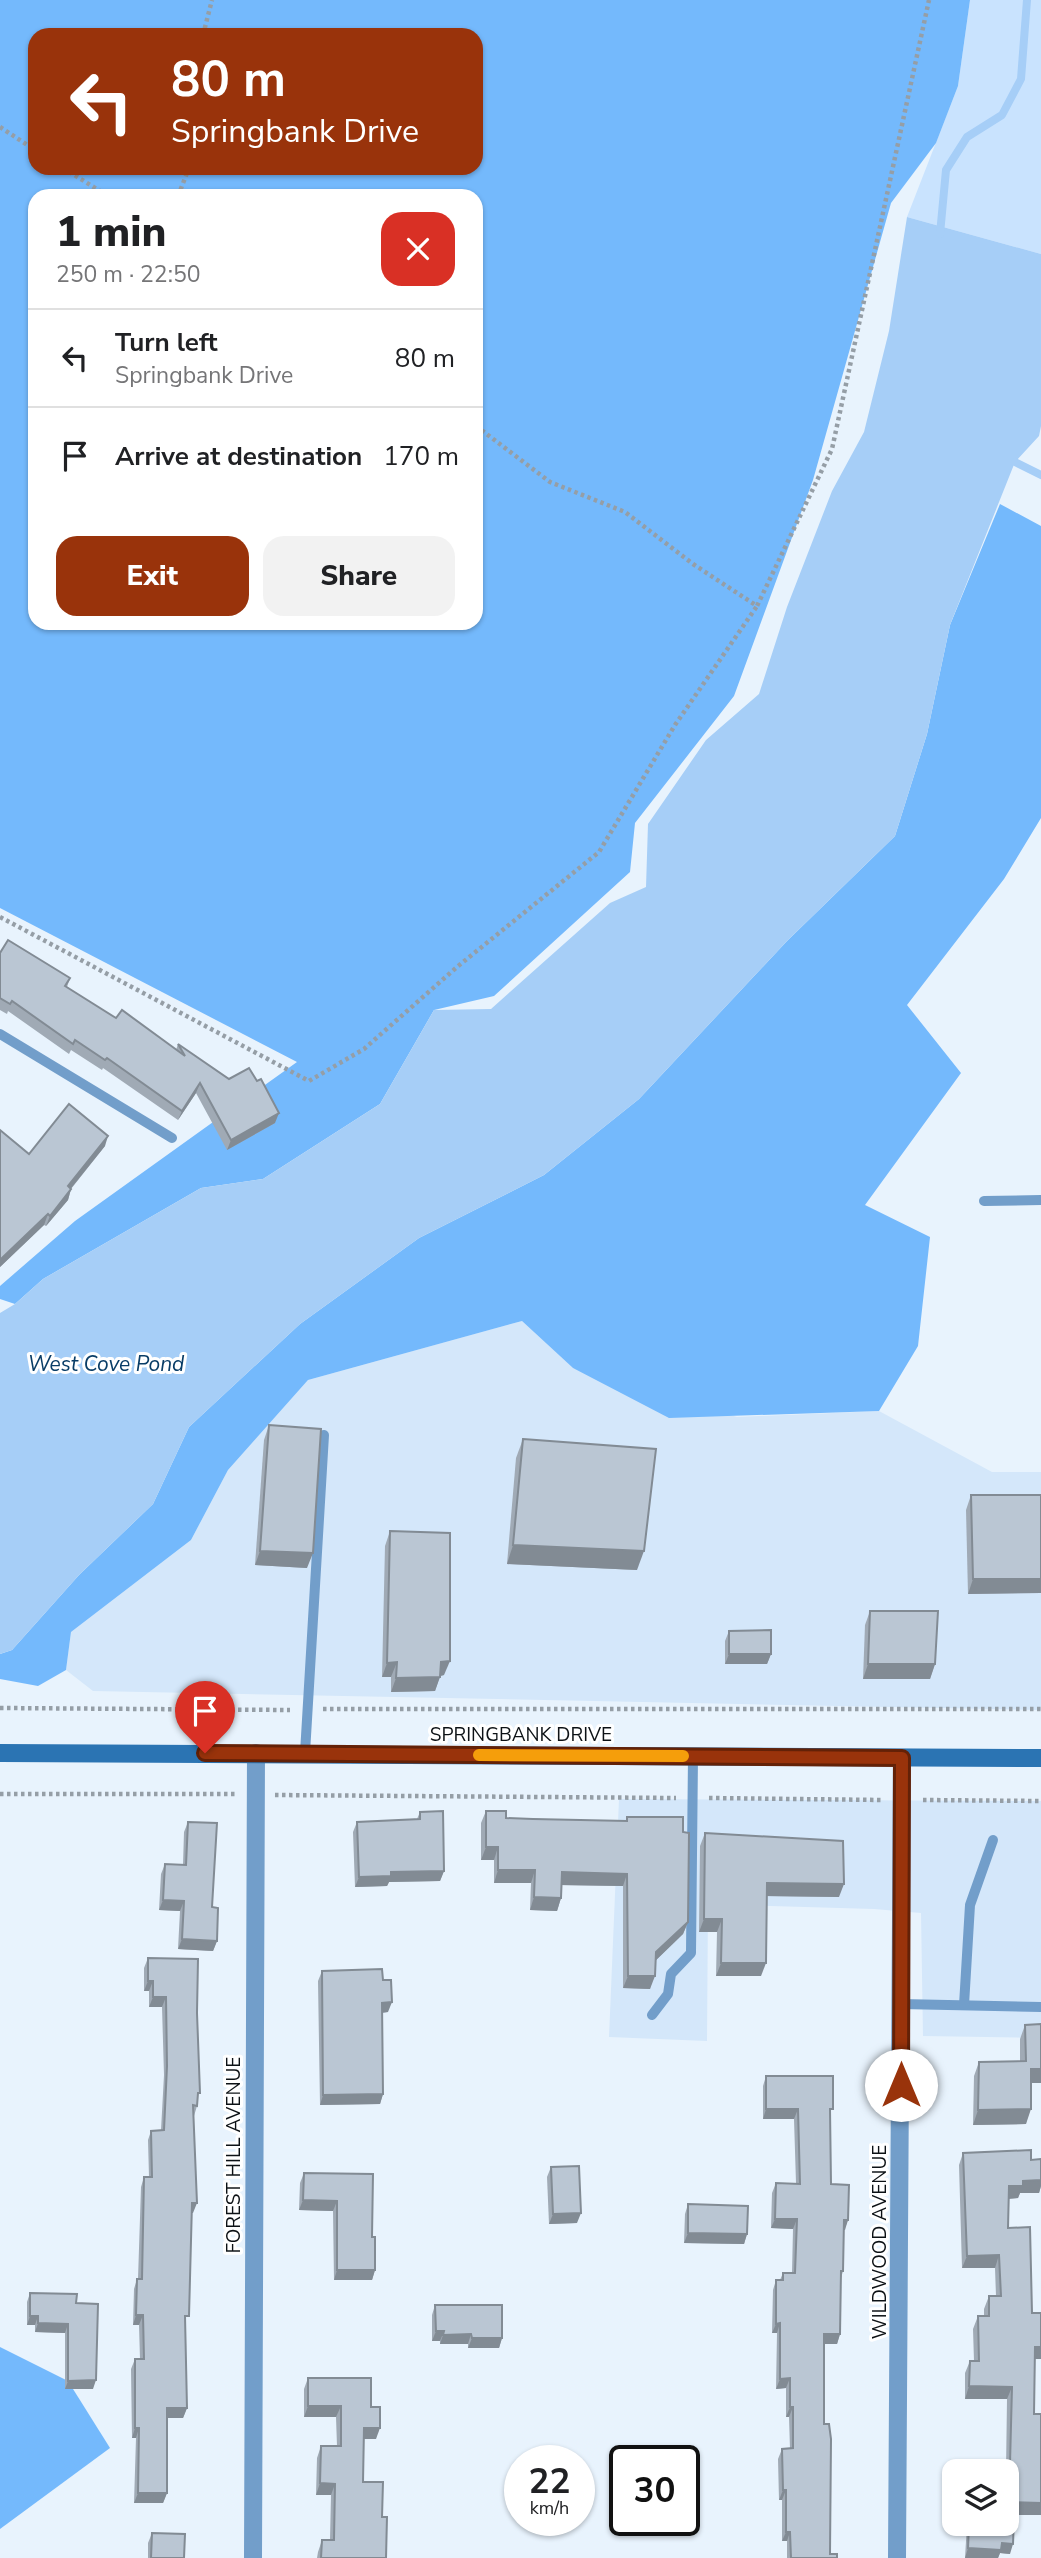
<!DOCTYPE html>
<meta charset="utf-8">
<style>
body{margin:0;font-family:"Nunito Sans",sans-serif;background:#f2f2f2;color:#202124;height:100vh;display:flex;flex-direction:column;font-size:26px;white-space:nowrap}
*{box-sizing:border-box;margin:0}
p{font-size:23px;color:#757577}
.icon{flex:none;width:38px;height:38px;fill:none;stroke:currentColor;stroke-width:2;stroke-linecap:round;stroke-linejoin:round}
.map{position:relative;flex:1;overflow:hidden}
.side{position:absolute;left:28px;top:189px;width:455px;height:441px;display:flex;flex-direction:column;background:#fff;border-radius:21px;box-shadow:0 2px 5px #0004}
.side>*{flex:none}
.hud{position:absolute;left:28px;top:28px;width:455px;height:147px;border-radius:21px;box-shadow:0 2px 5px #0004;background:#99330b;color:#fff;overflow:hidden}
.controls{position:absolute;left:942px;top:2459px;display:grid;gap:14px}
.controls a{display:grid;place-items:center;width:77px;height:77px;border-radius:14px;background:#fff;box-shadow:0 2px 5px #0004;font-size:35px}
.speed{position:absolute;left:504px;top:2445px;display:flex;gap:14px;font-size:35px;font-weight:700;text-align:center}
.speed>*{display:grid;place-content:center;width:91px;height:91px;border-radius:50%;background:#fff;box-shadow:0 2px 5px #0004;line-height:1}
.speed small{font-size:18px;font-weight:400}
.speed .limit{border:4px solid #111;border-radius:10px;background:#fff;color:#111}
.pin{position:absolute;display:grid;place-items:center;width:60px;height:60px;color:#fff;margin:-72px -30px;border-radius:50% 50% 50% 0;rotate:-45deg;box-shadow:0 0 7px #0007}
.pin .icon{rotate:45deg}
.me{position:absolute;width:77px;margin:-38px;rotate:0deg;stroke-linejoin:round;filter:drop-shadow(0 0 5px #0008)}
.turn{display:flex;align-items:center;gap:24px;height:147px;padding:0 28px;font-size:32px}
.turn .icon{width:91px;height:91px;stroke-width:2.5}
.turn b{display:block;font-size:49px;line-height:60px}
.round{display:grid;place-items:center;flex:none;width:74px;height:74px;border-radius:21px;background:#f2f2f2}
.summary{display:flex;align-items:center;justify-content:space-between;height:119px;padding:0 28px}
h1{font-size:42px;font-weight:800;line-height:52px}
.cta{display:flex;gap:14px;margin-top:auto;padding:14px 28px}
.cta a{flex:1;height:80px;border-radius:21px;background:#99330b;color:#fff;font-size:28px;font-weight:800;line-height:80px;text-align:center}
.cta a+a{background:#f2f2f2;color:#202124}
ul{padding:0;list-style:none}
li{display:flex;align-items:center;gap:21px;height:98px;padding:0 28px;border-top:2px solid #e0e0e0}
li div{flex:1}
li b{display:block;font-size:26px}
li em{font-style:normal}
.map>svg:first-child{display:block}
</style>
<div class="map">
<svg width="1041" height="2558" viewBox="0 0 1041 2558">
<rect width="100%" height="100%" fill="#e8f3fd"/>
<!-- built -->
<g fill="#d4e7fa">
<path d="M522 1321 573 1368 737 1417 879 1411 992 1472H1041V1710L93 1691 66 1670 71 1632 191 1540 228 1470 308 1380Z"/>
<path d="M619 1799 1041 1801V2038L923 2036 921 1913 874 1909 708 1904 707 2041 609 2037Z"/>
</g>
<!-- green -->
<path fill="#c9e3fe" d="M970 0H1041V254L907 217 958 86Z"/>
<!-- forest -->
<g fill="#74b9fc" fill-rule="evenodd">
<path d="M0 0H970L958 86 936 143 891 203 813 480 734 696 635 823 630 872 494 996 434 1010 380 1104 263 1179 201 1188 43 1279 15 1304 0 1299V1286L75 1221 297 1062 0 908ZM35 35H476V168H35ZM35 196H476V623H35Z"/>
<path d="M1000 504 1041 526V818L1004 879 907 1005 961 1073 865 1205 930 1237 918 1346 879 1411 669 1418 573 1368 522 1321 308 1380 228 1470 191 1540 71 1632 66 1670 38 1686 0 1679V1654L12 1650 79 1575 153 1504 189 1427 300 1324 419 1238 544 1175 639 1099 787 941 895 836 927 734 950 625Z"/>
<path d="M0 2347 68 2381 110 2448 0 2529Z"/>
</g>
<!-- water -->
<path fill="#a6cef7" d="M907 217 1041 254V426L1039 436 1015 462 950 625 927 734 895 836 787 941 639 1099 544 1175 419 1238 300 1324 189 1427 153 1504 79 1575 12 1650 0 1654V1313L15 1304 43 1279 201 1188 263 1179 380 1104 434 1010 491 1009 610 903 646 887 648 824 706 740 759 694 787 607 832 491 864 432 889 331Z"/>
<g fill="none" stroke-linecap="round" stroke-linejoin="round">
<!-- stream -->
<g stroke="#a6cef7" stroke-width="8">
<path d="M940 234 946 170 967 137 1002 115 1021 79 1027 0"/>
<path d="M1015 462 1041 475"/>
</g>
<!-- path -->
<g stroke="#959ea6" stroke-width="4.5" stroke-dasharray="3.5 3.5" stroke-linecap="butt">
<path d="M203 35 212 0"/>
<path d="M0 127 35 150"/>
<path d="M63 168 108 196"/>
<path d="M178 196 189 168"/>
<path d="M476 426 550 482 625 512 693 564 757 606 832 449 929 0"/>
<path d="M0 917 309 1081 364 1049 457 967 599 852 675 725 757 606"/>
<path d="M0 1708 290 1710"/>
<path d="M323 1709H1041"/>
<path d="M0 1794H235"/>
<path d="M275 1795 676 1798"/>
<path d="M709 1798 883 1800"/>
<path d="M923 1800 1041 1801"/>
</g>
<!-- lane -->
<g stroke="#729eca" stroke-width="10">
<path d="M0 1034 172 1138"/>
<path d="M984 1201 1041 1200"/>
<path d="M305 1753 324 1435"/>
<path d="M901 2004 1041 2007"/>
<path d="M964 2005 970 1905 993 1840"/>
<path d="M652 2015 668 1994 671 1974 691 1953 693 1756"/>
</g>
<!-- street -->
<g stroke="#729eca" stroke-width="18">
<path d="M253 2558 256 1753"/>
<path d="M897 2558 902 1758"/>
</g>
<!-- secondary -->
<path stroke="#2b74b3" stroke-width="18" d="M0 1753 1041 1758"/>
</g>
<!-- wall -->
<g fill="#a0aab5">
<path d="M0 953 70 978 67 987 116 1018 176 1050 178 1044 275 1123 227 1150 196 1093 178 1120 103 1068 102 1070 71 1050 69 1054 8 1011 7 1014 0 1010Z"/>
<path d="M0 1130 29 1154 105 1146 71 1189 68 1200 46 1226 44 1225 0 1267Z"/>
<path d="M269 1425 307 1568 255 1565 264 1440Z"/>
<path d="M523 1439 637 1570 507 1564 516 1458Z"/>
<path d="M971 1495H1041V1593L968 1594 966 1510Z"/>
<path d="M390 1531 444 1675 440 1676 435 1691 391 1692V1677H382L385 1546Z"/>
<path d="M870 1611 935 1664 930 1679H863L865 1625Z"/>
<path d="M729 1631 771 1654 767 1664H725V1641Z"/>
<path d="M486 1811 506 1818 626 1821 627 1817 688 1922 683 1934 655 1961 650 1989 623 1988V1886L562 1885 561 1898 557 1911 530 1910 531 1883H494V1860H481V1823Z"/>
<path d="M420 1812 444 1871 440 1881 389 1882 387 1886 355 1887 353 1832 357 1822 417 1819Z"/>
<path d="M188 1822 212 1907 217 1941 213 1951 178 1949 180 1911 159 1910 161 1874 165 1864 183 1865 184 1832Z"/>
<path d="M705 1833 839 1897 767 1896 761 1976H716L717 1932H699L700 1846Z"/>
<path d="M148 1958 197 2013V2106L194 2116 193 2213H192L185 2326 187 2408 183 2418H167V2493L163 2503H134L136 2438H132L131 2369 135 2359H140L139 2325H133L134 2289 137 2279H138L141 2187 144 2177H149L148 2140 151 2131 161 2130 164 2075 162 2007H149V1991H144V1968Z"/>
<path d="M322 1971 383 1980 388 2012 382 2013 383 2094 380 2104 320 2105 318 1981Z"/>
<path d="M1025 2025 1031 2083 1026 2124 973 2125 974 2076 979 2062 1020 2061V2039Z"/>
<path d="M766 2076 830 2115 831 2184 848 2220 844 2230 843 2271 841 2278 840 2334 837 2344H824V2424L830 2554 837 2558H787V2541H782V2500H779L778 2459 782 2449H790L789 2417H786V2388L776 2389 777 2333H772L773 2290 776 2280H780L783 2273H792L793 2229 771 2228 772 2193 776 2183H796L794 2119H763V2086Z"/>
<path d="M963 2153 1031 2160 1041 2180V2186L1039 2193H1020L1018 2198 1009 2199 1008 2228 1032 2313 1041 2359H1035L1034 2414 1041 2515H1006V2471L1007 2399H965V2373L970 2361H974L973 2329 978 2316H984V2309L989 2296H996L995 2268H962L959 2165Z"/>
<path d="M551 2167 577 2223 549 2224 547 2177Z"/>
<path d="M304 2173 373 2174 372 2237 375 2270 372 2280H334L333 2211 299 2210 300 2183Z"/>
<path d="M688 2204 747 2234 744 2244 684 2243 685 2214Z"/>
<path d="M30 2293 76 2303 93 2389H65V2333L35 2332V2325H27V2302Z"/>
<path d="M435 2305 502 2338 499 2348H468V2344H440V2341H432V2315Z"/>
<path d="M308 2378 371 2407 376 2439H364L363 2482 382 2517 386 2558H317L318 2552 322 2540H330L331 2495H316L317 2458 321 2446H337L336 2417H304V2389Z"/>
<path d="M967 2524H1006L1010 2554 1000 2553 998 2558H965Z"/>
<path d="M152 2533 184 2558H148V2543Z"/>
</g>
<!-- shaded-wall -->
<g fill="#828b94">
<path d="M200 1083 196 1093 178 1120 182 1111Z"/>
<path d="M279 1113 275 1123 227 1150 231 1140Z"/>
<path d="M108 1136 105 1146 64 1197 68 1186Z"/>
<path d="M71 1189 68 1200 46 1226 50 1216Z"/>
<path d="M48 1214 44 1225 0 1267V1260Z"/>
<path d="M513 1545 644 1551 637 1570 507 1564Z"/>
<path d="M260 1551 313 1553 307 1568 255 1565Z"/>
<path d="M973 1579H1041V1593L968 1594Z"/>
<path d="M729 1654H771L767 1664H725Z"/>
<path d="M450 1661 444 1675 436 1677 441 1662Z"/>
<path d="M397 1662 391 1677H382L387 1663Z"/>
<path d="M868 1664H935L930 1679H863Z"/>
<path d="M440 1677 435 1691 391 1692 396 1678Z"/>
<path d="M486 1847H498L494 1860H481Z"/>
<path d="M498 1870H535L531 1883H494Z"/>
<path d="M444 1871 440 1881 389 1882 387 1886 355 1887 359 1877 391 1872Z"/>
<path d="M562 1872 627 1874 623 1886 557 1885Z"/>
<path d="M767 1883 844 1884 839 1897 762 1896Z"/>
<path d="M534 1897 561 1898 557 1911 530 1910Z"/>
<path d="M163 1900 184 1901 180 1911 159 1910Z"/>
<path d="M704 1919H722L717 1932H699Z"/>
<path d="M688 1922 683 1934 651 1965 656 1952Z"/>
<path d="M182 1939 217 1941 213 1951 178 1949Z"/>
<path d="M721 1963H766L761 1976H716Z"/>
<path d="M628 1976H655L650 1989 623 1988Z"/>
<path d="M148 1981H153L149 1991H144Z"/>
<path d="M153 1997H166L162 2007H149Z"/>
<path d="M392 2002 388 2012 378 2013 382 2003Z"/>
<path d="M1031 2069H1041V2083H1025Z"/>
<path d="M383 2094 380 2104 320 2105 323 2095Z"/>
<path d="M766 2109H798L794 2119H763Z"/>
<path d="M1031 2109 1026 2124 973 2125 978 2110Z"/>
<path d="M1041 2180V2186L1039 2193H1020L1018 2198 1005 2199 1009 2186 1023 2181Z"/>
<path d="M303 2200 337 2201 333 2211 299 2210Z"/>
<path d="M192 2203H197L193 2213H188Z"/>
<path d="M581 2213 577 2223 549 2224 553 2214Z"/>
<path d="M775 2219H797L793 2229 771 2228Z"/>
<path d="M844 2220H848L845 2230H841Z"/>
<path d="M688 2233 747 2234 744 2244 684 2243Z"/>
<path d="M999 2255 995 2268H962L967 2256Z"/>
<path d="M337 2270H375L372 2280H334Z"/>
<path d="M136 2315H143L139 2325H133Z"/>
<path d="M30 2316H38L35 2325H27Z"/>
<path d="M38 2323 68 2324 65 2333 35 2332Z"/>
<path d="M780 2323 777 2333H772L776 2324Z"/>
<path d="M436 2331H444L440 2341H432Z"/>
<path d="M471 2334 468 2344H440L443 2335Z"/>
<path d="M824 2334H840L837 2344H821Z"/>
<path d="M472 2338H502L499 2348H468Z"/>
<path d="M1035 2347H1041V2359H1031Z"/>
<path d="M790 2378 786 2388 776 2389 780 2379Z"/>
<path d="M96 2380 93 2389H65L68 2381Z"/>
<path d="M969 2386 1012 2387 1007 2399H965Z"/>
<path d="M308 2406H341L336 2417H304Z"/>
<path d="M790 2407H793L789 2417H786Z"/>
<path d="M167 2408H187L183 2418H163Z"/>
<path d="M135 2428H139L136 2438H132Z"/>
<path d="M364 2428H380L376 2439H360Z"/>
<path d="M320 2483 335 2484 331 2495H316Z"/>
<path d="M783 2490H786L782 2500H779Z"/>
<path d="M138 2493H167L163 2503H134Z"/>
<path d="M1009 2502 1041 2503V2515H1006V2510Z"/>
<path d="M786 2532H790L787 2541H782Z"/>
<path d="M1002 2543 1013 2544 1010 2554 1000 2553 998 2558H965L968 2548Z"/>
</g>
<!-- building -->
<g fill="#bac6d3" stroke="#828b94" stroke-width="2">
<path d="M8 940 70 978 65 986 116 1018 122 1010 185 1056 178 1044 229 1079 249 1068 257 1081 261 1079 279 1113 231 1140 200 1083 182 1111 107 1058 105 1060 75 1040 73 1044 12 1001 10 1004 0 998V953Z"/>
<path d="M69 1104 108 1136 68 1186 71 1189 50 1216 48 1214 0 1260V1130L29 1154Z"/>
<path d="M269 1425 321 1429 313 1553 260 1551Z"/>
<path d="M523 1439 656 1449 644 1551 513 1545Z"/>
<path d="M971 1495H1041V1579H973Z"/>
<path d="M390 1531 450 1533V1661L441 1662 440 1677 396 1678 397 1662 387 1663Z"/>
<path d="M870 1611H938L935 1664H868Z"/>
<path d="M771 1630V1654H729V1631Z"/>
<path d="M443 1811 444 1871 391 1872V1876L359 1877 357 1822 420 1819V1812Z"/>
<path d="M486 1811H506V1818L533 1819 627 1821V1817H683V1832L689 1833 688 1922 656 1952 655 1976H628L627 1874 562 1872 561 1898 534 1897 535 1870H498V1847H486Z"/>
<path d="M188 1822 217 1823 212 1907 218 1908 217 1941 182 1939 184 1901 163 1900 165 1864 186 1865Z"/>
<path d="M705 1833 843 1841 844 1884 767 1883 766 1963H721L722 1919H704Z"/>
<path d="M148 1958 198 1959 197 2013 200 2093H198L197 2106 193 2105 197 2203H192L189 2316H185L187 2408H167V2493H138L139 2428H135V2359H144L143 2315H136L137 2279H142L144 2177H152L151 2131 164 2130 167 2066 166 1997H153V1981H148Z"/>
<path d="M382 1969 383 1980H391L392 2002 382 2003 383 2094 323 2095 322 1971Z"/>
<path d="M1041 2024V2069H1031V2109L978 2110 979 2062 1026 2061 1025 2025Z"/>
<path d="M766 2076H833V2109H830L831 2184 849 2185 848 2220H844L843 2271H841L840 2334H824V2424H829L831 2439 830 2554H837V2558H791L790 2532H786V2490H783L782 2449 793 2448V2407H790V2378L780 2379V2323L776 2324V2280H783V2273H795L797 2219H775L776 2183 800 2184 798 2109H766Z"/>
<path d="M1031 2150V2160L1041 2159V2180L1023 2181V2186H1009L1008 2228 1030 2227 1032 2313H1041V2347H1035L1034 2414H1041V2503L1009 2502 1012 2387 969 2386 970 2361H979L978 2316H989V2296H1001L999 2255 967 2256 963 2153Z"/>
<path d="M579 2166 581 2213 553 2214 551 2167Z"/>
<path d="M304 2173 373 2174 372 2237H375V2270H337V2201L303 2200Z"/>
<path d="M688 2204 748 2206 747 2234 688 2233Z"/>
<path d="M30 2293 77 2294 76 2303 98 2304 96 2380 68 2381V2324L38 2323V2316H30Z"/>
<path d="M435 2305H502V2338H472L471 2334 443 2335 444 2331H436Z"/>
<path d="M308 2378H371V2407H380V2428H364L363 2482H383L382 2517H387L386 2558H321L322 2540H334L335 2484 320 2483 321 2446H341V2406H308Z"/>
<path d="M1006 2518H1014L1013 2544 1002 2543 1001 2550 968 2548 969 2524H1006Z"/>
<path d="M152 2533 185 2534 184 2558H151Z"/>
</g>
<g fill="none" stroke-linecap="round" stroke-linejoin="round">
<defs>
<path id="route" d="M205 1753 902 1758 901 2085"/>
</defs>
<!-- route casing -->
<use href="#route" stroke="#632107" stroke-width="18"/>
<!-- route -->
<use href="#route" stroke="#99330b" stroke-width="12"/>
<!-- slow -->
<path stroke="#f59e0b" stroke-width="12" d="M479 1755 683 1756"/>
</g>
<g text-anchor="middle" stroke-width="6" stroke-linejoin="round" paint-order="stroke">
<!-- street labels -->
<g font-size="19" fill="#0c1115" stroke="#fff">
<text x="521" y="1741">SPRINGBANK DRIVE</text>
<text transform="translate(233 2155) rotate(-90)" y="7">FOREST HILL AVENUE</text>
<text transform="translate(879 2242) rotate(-90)" y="7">WILDWOOD AVENUE</text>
</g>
<!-- water labels -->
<g font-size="21" font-style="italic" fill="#093d67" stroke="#fff">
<text x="106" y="1371">West Cove Pond</text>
</g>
</g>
</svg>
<div class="controls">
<a><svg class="icon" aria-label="layers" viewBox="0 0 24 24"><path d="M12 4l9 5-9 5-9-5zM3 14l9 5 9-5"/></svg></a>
</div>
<div class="speed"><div>22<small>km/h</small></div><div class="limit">30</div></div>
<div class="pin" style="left:205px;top:1753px;background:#d93025"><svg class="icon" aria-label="arrive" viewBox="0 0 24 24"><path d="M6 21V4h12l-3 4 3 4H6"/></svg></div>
<svg class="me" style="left:901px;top:2085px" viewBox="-20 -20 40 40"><circle r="19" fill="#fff"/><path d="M0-13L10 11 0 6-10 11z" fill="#99330b"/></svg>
<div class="hud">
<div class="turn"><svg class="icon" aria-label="left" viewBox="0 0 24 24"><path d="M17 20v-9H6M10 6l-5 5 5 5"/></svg><div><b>80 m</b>Springbank Drive</div></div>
</div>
<section class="side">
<div class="summary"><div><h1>1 min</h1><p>250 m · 22:50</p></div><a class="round" style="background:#d93025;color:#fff"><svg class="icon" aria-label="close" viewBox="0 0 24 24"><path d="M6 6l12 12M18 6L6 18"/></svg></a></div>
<ul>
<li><svg class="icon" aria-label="left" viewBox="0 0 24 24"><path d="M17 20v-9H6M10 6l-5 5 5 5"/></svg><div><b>Turn left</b><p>Springbank Drive</p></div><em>80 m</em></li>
<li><svg class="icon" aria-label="arrive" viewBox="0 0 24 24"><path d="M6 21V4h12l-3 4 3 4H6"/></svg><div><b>Arrive at destination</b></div><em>170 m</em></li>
</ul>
<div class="cta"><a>Exit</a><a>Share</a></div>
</section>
</div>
